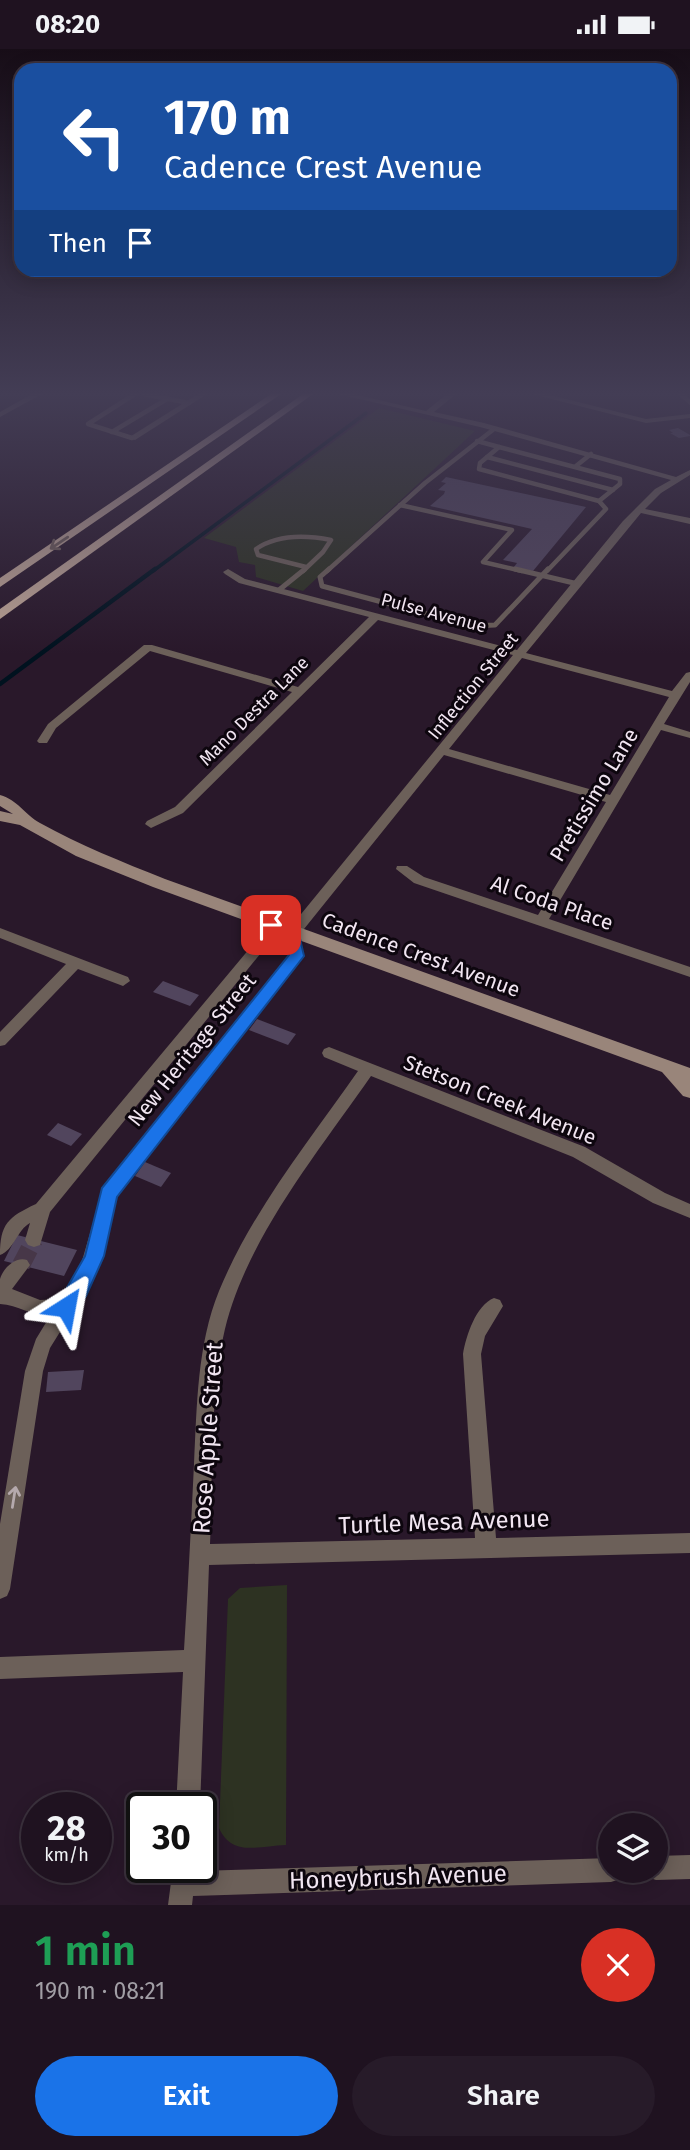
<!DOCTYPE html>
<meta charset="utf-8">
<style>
body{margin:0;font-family:"Fira Sans",sans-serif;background:#271b29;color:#f1f3f6;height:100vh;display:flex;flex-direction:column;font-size:26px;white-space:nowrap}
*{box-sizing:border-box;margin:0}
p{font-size:23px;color:#a19ea5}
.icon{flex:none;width:38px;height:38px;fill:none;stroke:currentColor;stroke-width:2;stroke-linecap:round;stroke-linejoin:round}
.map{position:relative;height:1856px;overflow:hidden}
.details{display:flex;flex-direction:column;background:#1f1220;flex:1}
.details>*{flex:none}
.banner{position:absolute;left:14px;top:14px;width:663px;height:214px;border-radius:21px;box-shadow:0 4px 18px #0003,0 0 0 2px #3c323e;background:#1a4fa0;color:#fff;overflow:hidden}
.fabs{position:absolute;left:598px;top:1764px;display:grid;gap:14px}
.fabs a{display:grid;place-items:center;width:70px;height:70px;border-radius:50%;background:#1f1220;box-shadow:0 4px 18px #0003,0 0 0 2px #3c323e;font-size:35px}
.speed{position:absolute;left:21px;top:1743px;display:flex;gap:14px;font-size:35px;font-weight:700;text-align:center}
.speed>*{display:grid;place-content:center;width:91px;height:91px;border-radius:50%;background:#1f1220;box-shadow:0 4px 18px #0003,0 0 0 2px #3c323e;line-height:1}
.speed small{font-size:18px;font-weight:400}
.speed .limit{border:4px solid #111;border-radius:10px;background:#fff;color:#111}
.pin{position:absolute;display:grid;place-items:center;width:60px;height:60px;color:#fff;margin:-30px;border-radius:14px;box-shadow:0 4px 10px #0006}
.me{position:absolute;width:77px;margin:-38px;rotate:34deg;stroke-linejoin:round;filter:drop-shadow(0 0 5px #0008)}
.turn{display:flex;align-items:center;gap:24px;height:147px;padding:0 35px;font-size:32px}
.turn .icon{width:91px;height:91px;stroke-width:2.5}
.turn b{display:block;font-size:49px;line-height:60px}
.then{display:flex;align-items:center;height:66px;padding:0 35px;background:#0003;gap:14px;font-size:26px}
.round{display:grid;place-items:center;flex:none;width:74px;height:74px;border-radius:37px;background:#271b29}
.headline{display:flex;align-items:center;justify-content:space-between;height:119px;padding:0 35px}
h1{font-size:42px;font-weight:600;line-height:52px;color:#1e9e55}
.primary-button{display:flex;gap:14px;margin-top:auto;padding:14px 35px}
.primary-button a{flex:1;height:80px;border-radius:42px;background:#1a73e8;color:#fff;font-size:28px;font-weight:600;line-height:80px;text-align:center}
.primary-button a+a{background:#271b29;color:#f1f3f6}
.status{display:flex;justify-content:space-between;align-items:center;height:49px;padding:0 35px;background:#1f1220;direction:ltr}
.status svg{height:19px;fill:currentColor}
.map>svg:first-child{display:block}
</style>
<div class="status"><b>08:20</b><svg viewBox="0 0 49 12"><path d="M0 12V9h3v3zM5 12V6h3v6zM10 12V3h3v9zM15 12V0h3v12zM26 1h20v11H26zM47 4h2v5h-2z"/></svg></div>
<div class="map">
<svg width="690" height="1856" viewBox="0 0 690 1856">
<rect width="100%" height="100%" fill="#29182a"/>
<!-- green -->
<g fill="#2d3222">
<path d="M379 359 475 382 303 542 256 528 255 516 239 513 236 498 204 489Z"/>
<path d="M287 1536 286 1796C258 1797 232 1808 219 1779L228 1550 240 1539Z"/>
</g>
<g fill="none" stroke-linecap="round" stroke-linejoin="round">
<!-- stream-far1 -->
<path stroke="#00121f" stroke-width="3.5" d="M153 522 366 364"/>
<!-- stream -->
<path stroke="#00121f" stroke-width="4.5" d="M0 635 155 520"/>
</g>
<!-- building -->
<g fill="#51455d">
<path d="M678 379 690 386V387L679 389 670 384H673L669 381Z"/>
<path d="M446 428 586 458 533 522 514 518 517 514 503 511 532 480 430 457 444 445 445 442 438 441 446 434 441 433Z"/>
<path d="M163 932 199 946 190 957 153 943Z"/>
<path d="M257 970 296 985 288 996 249 981Z"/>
<path d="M58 1074 82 1085 71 1097 47 1086Z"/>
<path d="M145 1113 171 1124 161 1138 135 1127Z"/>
<path d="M17 1186 77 1201 64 1227 4 1212Z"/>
<path d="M84 1321 81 1341 46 1343 48 1323Z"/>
</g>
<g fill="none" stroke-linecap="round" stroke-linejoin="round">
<!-- street-tunnel -->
<path stroke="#473748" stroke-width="18" stroke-dasharray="18 9" stroke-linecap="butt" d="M21 1216 34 1191"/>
<!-- lane-far1 -->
<g stroke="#6c6059" stroke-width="4.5">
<path d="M144 345 189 354"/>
<path d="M112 383 167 350"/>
<path d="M132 389 88 375 135 345"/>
<path d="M477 392 499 398"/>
<path d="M499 398 620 430V435L599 452 479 420 480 414Z"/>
<path d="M487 408 613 441"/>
<path d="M576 417 591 405"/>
<path d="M400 456 512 481 483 513 522 522"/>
<path d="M303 522 323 503 331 491C306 486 278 485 256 500L258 506 306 518"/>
<path d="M327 522 425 434 494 380"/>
<path d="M547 522 606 460 599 452"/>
</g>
<!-- lane -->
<g stroke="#6c6059" stroke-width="5">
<path d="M329 520 320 528 322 537 472 577 495 576 548 520"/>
<path d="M515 520 578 535"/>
<path d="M279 541 305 520"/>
</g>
<!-- street -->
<g fill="#6c6059" fill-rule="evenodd">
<path d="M32 345H42L0 368V363Z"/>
<path d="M198 345H207L135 391 128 389Z"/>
<path d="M338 345H353L426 362 447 345H456L434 363 484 374 676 428 690 421V426L661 444 645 460 690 469V475L641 464 526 604 672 642 686 624 690 623V633L664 675 690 683V689L661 681 549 870 690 918V928L414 834 396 820 397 817H407L424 828 538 866 606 753 444 706 300 885 303 907 301 910 117 1148 96 1225 50 1299 43 1322 10 1540 7 1547 0 1550V1475L25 1322 36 1290 50 1267C32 1267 18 1256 0 1255 0 1248 0 1237 0 1230 3 1219 16 1207 27 1211L30 1216 12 1240 40 1251 61 1250 79 1222 103 1140 289 906 287 891 265 899 50 1163 40 1196 34 1198 28 1196 25 1191 30 1174C17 1181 14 1201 0 1206 0 1175 8 1168 36 1155L255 893 288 881 513 606 378 571 183 764 151 779 145 775 147 772 175 758 292 643 150 602 56 679 47 694H39L37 692 48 675 144 596H152L298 638 369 568 239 534 225 525 223 523 228 520 245 530 517 601 623 472 655 440 671 431 480 378ZM522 609 669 648 610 746 449 700Z"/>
<path d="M532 345H546L646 370 690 365V369L646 374Z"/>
<path d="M677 345H685L690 350V356Z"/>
<path d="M0 879 128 928 130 932 123 937 78 920 5 996 0 997V983L66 915 0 889Z"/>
<path d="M329 998 585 1098 665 1144 690 1155V1169L653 1154 573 1108 371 1027C317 1105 242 1195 223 1289 210 1353 213 1429 210 1495L475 1489 463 1305C466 1287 476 1256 494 1249L500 1251 503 1257 485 1287 481 1305 496 1489 690 1484V1504L209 1516 200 1759H176L183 1623 0 1630V1608L184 1601C188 1539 191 1477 194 1415 197 1357 197 1296 219 1242 252 1162 309 1092 358 1022L324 1008 322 1004 324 1000Z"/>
<path d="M690 1806V1830L656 1831 647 1828 645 1822H656V1807Z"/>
<path d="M611 1809V1822H623L620 1830 611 1833 193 1847 192 1856H168L173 1818H197V1822Z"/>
</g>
<!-- secondary -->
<path fill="#99857a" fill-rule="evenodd" d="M0 746C18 751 24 765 40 774 80 796 122 813 165 830L690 1019V1049L683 1047 662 1023 153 838 76 807 20 776 0 772V762L13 765 0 757Z"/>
<!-- primary -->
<g fill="#bba294" fill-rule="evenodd">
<path d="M271 345H281L0 538V529Z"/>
<path d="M303 345H313L0 570V560Z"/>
</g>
</g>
<!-- one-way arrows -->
<defs><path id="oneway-shaft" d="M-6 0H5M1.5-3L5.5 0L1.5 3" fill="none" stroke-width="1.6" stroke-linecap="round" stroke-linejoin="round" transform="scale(1.75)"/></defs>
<use stroke="#6d5c58" href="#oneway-shaft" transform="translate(59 494) rotate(146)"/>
<use stroke="#b5a9ad" href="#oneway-shaft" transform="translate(14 1448) rotate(-81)"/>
<!-- sky -->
<linearGradient id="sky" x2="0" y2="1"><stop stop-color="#170d17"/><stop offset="0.57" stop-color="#433d55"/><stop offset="1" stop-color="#433d55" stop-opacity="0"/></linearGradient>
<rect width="690" height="605" fill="url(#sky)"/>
<!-- route -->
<path fill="#1a73e8" stroke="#114b97" stroke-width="2" d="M271 871 298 881 304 907 117 1148 104 1207 86 1247 73 1265 66 1267 58 1265 56 1258 85 1207 102 1139 289 906 286 887 263 876Z"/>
<g text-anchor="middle" stroke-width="6" stroke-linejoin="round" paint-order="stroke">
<!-- far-street labels -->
<g font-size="18" fill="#f1e5f1" stroke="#0d060e">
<text transform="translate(434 564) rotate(15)" y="6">Pulse Avenue</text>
<text transform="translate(473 637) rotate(-51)" y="6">Inflection Street</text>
<text transform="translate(254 662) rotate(-45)" y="6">Mano Destra Lane</text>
</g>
<!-- street labels -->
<g font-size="21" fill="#f1e5f1" stroke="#0d060e">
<text transform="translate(594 746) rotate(-59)" y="7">Pretissimo Lane</text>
<text transform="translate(552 854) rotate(19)" y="7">Al Coda Place</text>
<text transform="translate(421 906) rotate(20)" y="7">Cadence Crest Avenue</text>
<text transform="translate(192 1001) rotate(-51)" y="7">New Heritage Street</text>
<text transform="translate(500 1051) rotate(22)" y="7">Stetson Creek Avenue</text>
</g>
<!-- near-street labels -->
<g font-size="24" fill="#f1e5f1" stroke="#0d060e">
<text transform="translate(208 1389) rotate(-86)" y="8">Rose Apple Street</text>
<text transform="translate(444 1473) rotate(-2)" y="8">Turtle Mesa Avenue</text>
<text transform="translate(398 1828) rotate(-2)" y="8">Honeybrush Avenue</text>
</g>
</g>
</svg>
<div class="fabs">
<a><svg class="icon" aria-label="layers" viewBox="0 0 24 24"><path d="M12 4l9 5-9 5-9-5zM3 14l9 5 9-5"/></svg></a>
</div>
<div class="speed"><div>28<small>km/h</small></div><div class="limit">30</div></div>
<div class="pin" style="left:271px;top:876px;background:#d93025"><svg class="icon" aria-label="arrive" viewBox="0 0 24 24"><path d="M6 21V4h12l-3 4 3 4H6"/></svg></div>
<svg class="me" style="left:66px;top:1258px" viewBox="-20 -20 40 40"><path d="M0-17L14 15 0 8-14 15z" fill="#1a73e8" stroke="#fff" stroke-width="4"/></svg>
<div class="banner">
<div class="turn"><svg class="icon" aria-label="left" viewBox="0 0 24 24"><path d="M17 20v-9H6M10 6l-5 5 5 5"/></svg><div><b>170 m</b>Cadence Crest Avenue</div></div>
<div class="then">Then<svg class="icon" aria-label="arrive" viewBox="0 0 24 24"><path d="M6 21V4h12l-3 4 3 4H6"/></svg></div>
</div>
</div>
<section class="details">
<div class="headline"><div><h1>1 min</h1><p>190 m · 08:21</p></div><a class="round" style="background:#d93025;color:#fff"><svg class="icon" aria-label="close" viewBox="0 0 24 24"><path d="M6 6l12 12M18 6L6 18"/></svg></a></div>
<div class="primary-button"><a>Exit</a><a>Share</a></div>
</section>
